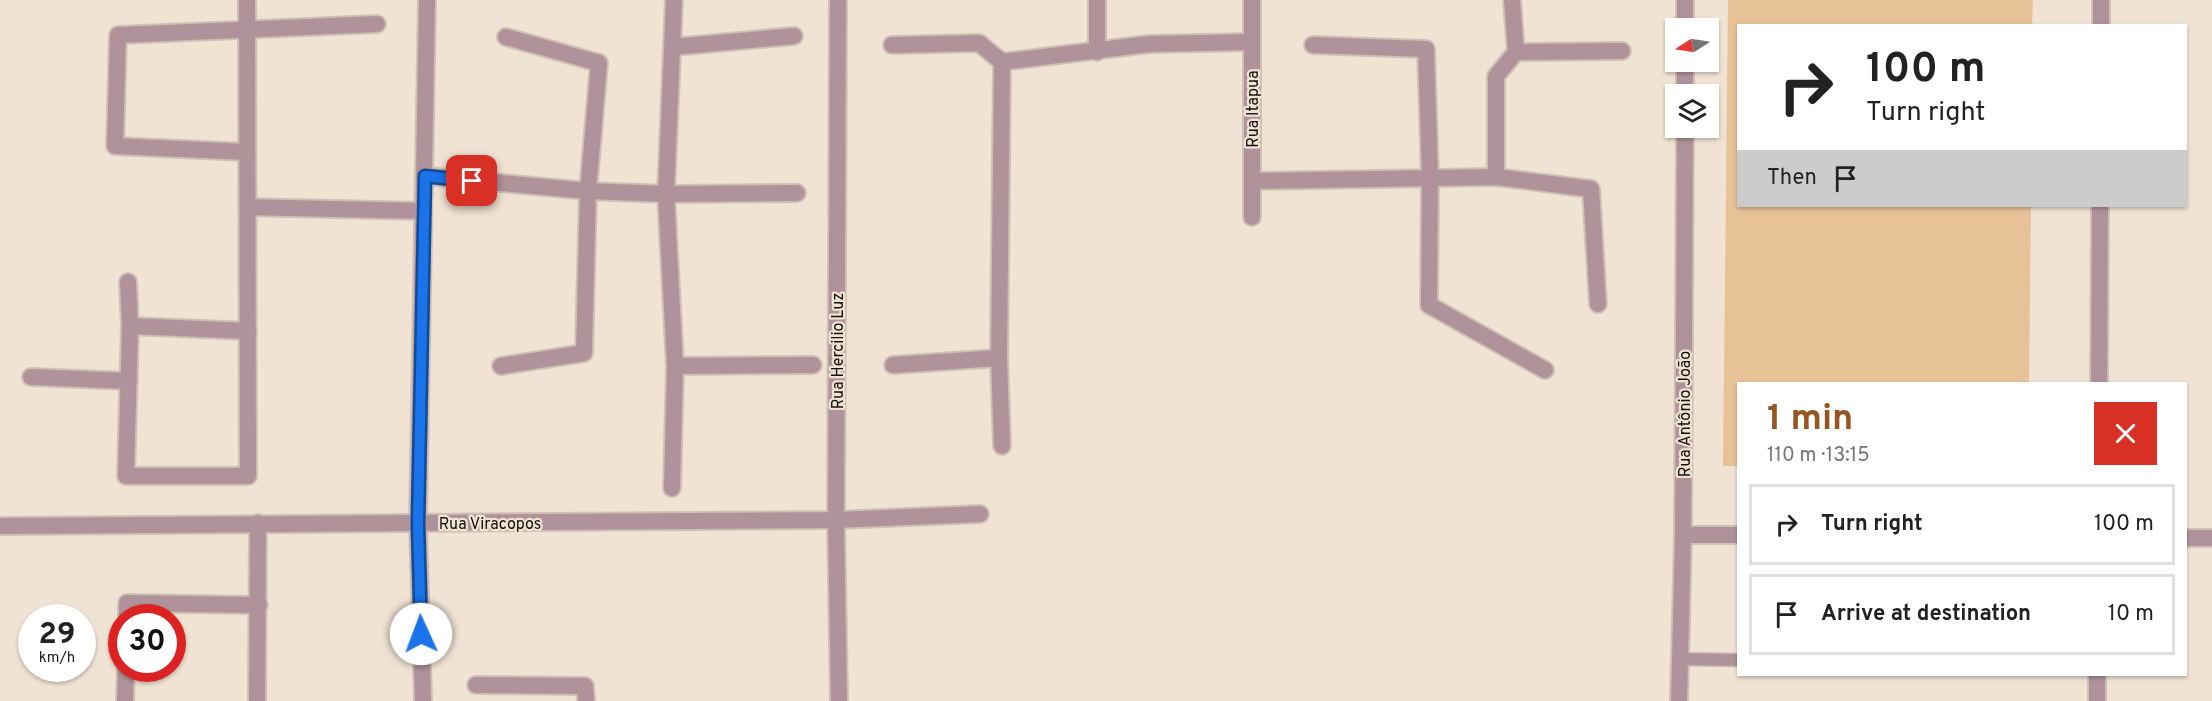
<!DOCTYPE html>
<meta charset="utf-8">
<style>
body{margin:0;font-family:Overpass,sans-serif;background:#f6f6f6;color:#222;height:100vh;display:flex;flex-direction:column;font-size:22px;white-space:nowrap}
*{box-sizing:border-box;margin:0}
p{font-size:20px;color:#767676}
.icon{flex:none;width:33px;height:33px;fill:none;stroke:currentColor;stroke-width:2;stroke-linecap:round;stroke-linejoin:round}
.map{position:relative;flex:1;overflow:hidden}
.panel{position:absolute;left:1737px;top:382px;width:450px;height:294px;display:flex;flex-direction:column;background:#fff;border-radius:0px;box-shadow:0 2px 4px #0004}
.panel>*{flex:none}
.hud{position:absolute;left:1737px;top:24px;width:450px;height:183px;border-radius:0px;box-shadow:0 2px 4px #0004;background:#fff;color:#222;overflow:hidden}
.needle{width:39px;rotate:258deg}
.controls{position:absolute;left:1665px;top:18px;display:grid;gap:12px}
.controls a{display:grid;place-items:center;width:54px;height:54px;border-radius:0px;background:#fff;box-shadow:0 2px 4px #0004;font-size:30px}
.speed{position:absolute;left:18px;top:604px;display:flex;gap:12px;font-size:30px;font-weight:700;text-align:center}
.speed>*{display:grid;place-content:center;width:78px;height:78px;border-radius:50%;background:#fff;box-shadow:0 2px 4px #0004;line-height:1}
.speed small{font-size:15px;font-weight:400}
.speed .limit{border:9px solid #d22;background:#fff;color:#111}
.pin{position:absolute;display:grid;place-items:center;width:51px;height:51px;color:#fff;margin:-26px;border-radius:12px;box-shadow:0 3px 9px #0006}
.me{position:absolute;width:66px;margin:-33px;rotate:358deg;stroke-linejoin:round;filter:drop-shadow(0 0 4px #0008)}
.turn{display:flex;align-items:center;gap:21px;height:126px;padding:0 30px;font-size:27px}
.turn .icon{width:78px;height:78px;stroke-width:2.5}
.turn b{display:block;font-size:42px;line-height:51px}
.then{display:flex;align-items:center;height:57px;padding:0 30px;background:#0003;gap:12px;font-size:22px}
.round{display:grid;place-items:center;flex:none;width:63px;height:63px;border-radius:0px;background:#f6f6f6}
.headline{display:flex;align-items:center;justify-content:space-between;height:102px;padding:0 30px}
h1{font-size:36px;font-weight:700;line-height:45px;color:#975621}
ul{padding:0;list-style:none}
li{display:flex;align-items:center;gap:18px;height:81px;margin:0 12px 9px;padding:0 18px;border:3px solid #e0e0e0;border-radius:0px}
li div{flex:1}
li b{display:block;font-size:22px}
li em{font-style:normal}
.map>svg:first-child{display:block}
</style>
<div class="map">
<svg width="2212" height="701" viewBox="0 0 2212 701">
<rect width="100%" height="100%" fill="#f1e3d4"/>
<!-- green -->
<path fill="#e7c297" d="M1728 0H2033L2032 25 1738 26V206H2031L2029 384H1738V466H1723Z"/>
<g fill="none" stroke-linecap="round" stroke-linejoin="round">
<defs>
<path id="service" d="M1680 659 1738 660"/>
<g id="minor">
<path d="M838 0 836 520 839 701"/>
<path d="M1097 0V52"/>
<path d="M1252 0V217"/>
<path d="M1512 0 1516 52"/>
<path d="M2101 26V0"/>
<path d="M1685 28V0"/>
<path d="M892 45 979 43 1002 62"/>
<path d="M1313 45 1426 49 1430 177 1429 305 1545 370"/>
<path d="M673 47 794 36"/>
<path d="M1685 94V62"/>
<path d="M247 152 115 146 118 35 377 24"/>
<path d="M425 176 588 191 666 194 797 193"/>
<path d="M1496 177V76L1516 52 1622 51"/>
<path d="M1252 181 1496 177 1591 189 1598 304"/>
<path d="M248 207 423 211"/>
<path d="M128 282 130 326 126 476H248L247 0"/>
<path d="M130 326 248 331"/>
<path d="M893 365 999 358"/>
<path d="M501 366 584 353 588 191 599 63 506 37"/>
<path d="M675 366 813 365"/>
<path d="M31 377 129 381"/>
<path d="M2099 384 2100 206"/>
<path d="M1002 446 999 358 1002 62 1149 44 1252 42"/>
<path d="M672 488 675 366 666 194 674 0"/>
<path d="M0 526 836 520 980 514"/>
<path d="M1683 535H1738"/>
<path d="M2186 538H2212"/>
<path d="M127 618V603L259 605"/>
<path d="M476 685 585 686 586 701"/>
<path d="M125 701 126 669"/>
<path d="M257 701 258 523"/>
<path d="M423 701 418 524 427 0"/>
<path d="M1679 701 1683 535 1685 128"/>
<path d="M2097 701V675"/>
</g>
</defs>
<!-- service casing -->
<use href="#service" stroke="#cec1b4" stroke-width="15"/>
<!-- minor casing -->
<use href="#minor" stroke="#cec1b4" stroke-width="20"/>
<!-- service -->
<use href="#service" stroke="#b0929a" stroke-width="12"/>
<!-- minor -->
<use href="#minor" stroke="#b0929a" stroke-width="16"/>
</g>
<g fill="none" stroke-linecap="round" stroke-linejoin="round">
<defs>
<path id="route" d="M421 634 418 524 425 176 472 181"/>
</defs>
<!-- route casing -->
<use href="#route" stroke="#114b97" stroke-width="15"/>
<!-- route -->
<use href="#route" stroke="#1a73e8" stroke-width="10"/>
</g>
<g text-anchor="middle" stroke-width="4.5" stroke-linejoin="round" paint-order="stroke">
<!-- street labels -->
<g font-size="16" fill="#140f0a" stroke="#f1e3d4">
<text transform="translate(1252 109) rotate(-90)" y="6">Rua Itapua</text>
<text transform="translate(837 351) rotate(-90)" y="6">Rua Hercilio Luz</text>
<text transform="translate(1684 414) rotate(-90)" y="6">Rua Antônio João</text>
<text x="490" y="529">Rua Viracopos</text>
</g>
</g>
</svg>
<div class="controls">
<a><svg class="needle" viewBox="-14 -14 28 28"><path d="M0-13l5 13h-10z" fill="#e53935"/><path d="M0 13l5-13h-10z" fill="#767676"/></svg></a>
<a><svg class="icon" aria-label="layers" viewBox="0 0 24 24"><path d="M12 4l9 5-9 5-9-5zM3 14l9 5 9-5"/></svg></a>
</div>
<div class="speed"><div>29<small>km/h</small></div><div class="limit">30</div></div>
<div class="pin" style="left:472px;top:181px;background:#d93025"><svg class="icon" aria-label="arrive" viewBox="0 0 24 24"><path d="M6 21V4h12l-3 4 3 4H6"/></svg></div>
<svg class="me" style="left:421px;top:634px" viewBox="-20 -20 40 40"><circle r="19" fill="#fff"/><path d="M0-13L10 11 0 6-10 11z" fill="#1a73e8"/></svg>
<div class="hud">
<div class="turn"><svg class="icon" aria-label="right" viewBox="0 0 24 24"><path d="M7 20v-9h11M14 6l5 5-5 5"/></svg><div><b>100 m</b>Turn right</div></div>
<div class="then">Then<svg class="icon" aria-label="arrive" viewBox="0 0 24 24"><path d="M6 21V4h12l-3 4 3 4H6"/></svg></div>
</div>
<section class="panel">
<div class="headline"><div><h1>1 min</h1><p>110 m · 13:15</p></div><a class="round" style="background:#d93025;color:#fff"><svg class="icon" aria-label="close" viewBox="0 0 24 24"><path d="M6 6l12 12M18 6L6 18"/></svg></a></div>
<ul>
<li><svg class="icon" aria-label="right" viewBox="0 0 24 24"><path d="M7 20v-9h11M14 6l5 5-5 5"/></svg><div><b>Turn right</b></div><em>100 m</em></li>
<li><svg class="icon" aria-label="arrive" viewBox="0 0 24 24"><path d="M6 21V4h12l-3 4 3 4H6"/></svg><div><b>Arrive at destination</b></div><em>10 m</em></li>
</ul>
</section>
</div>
